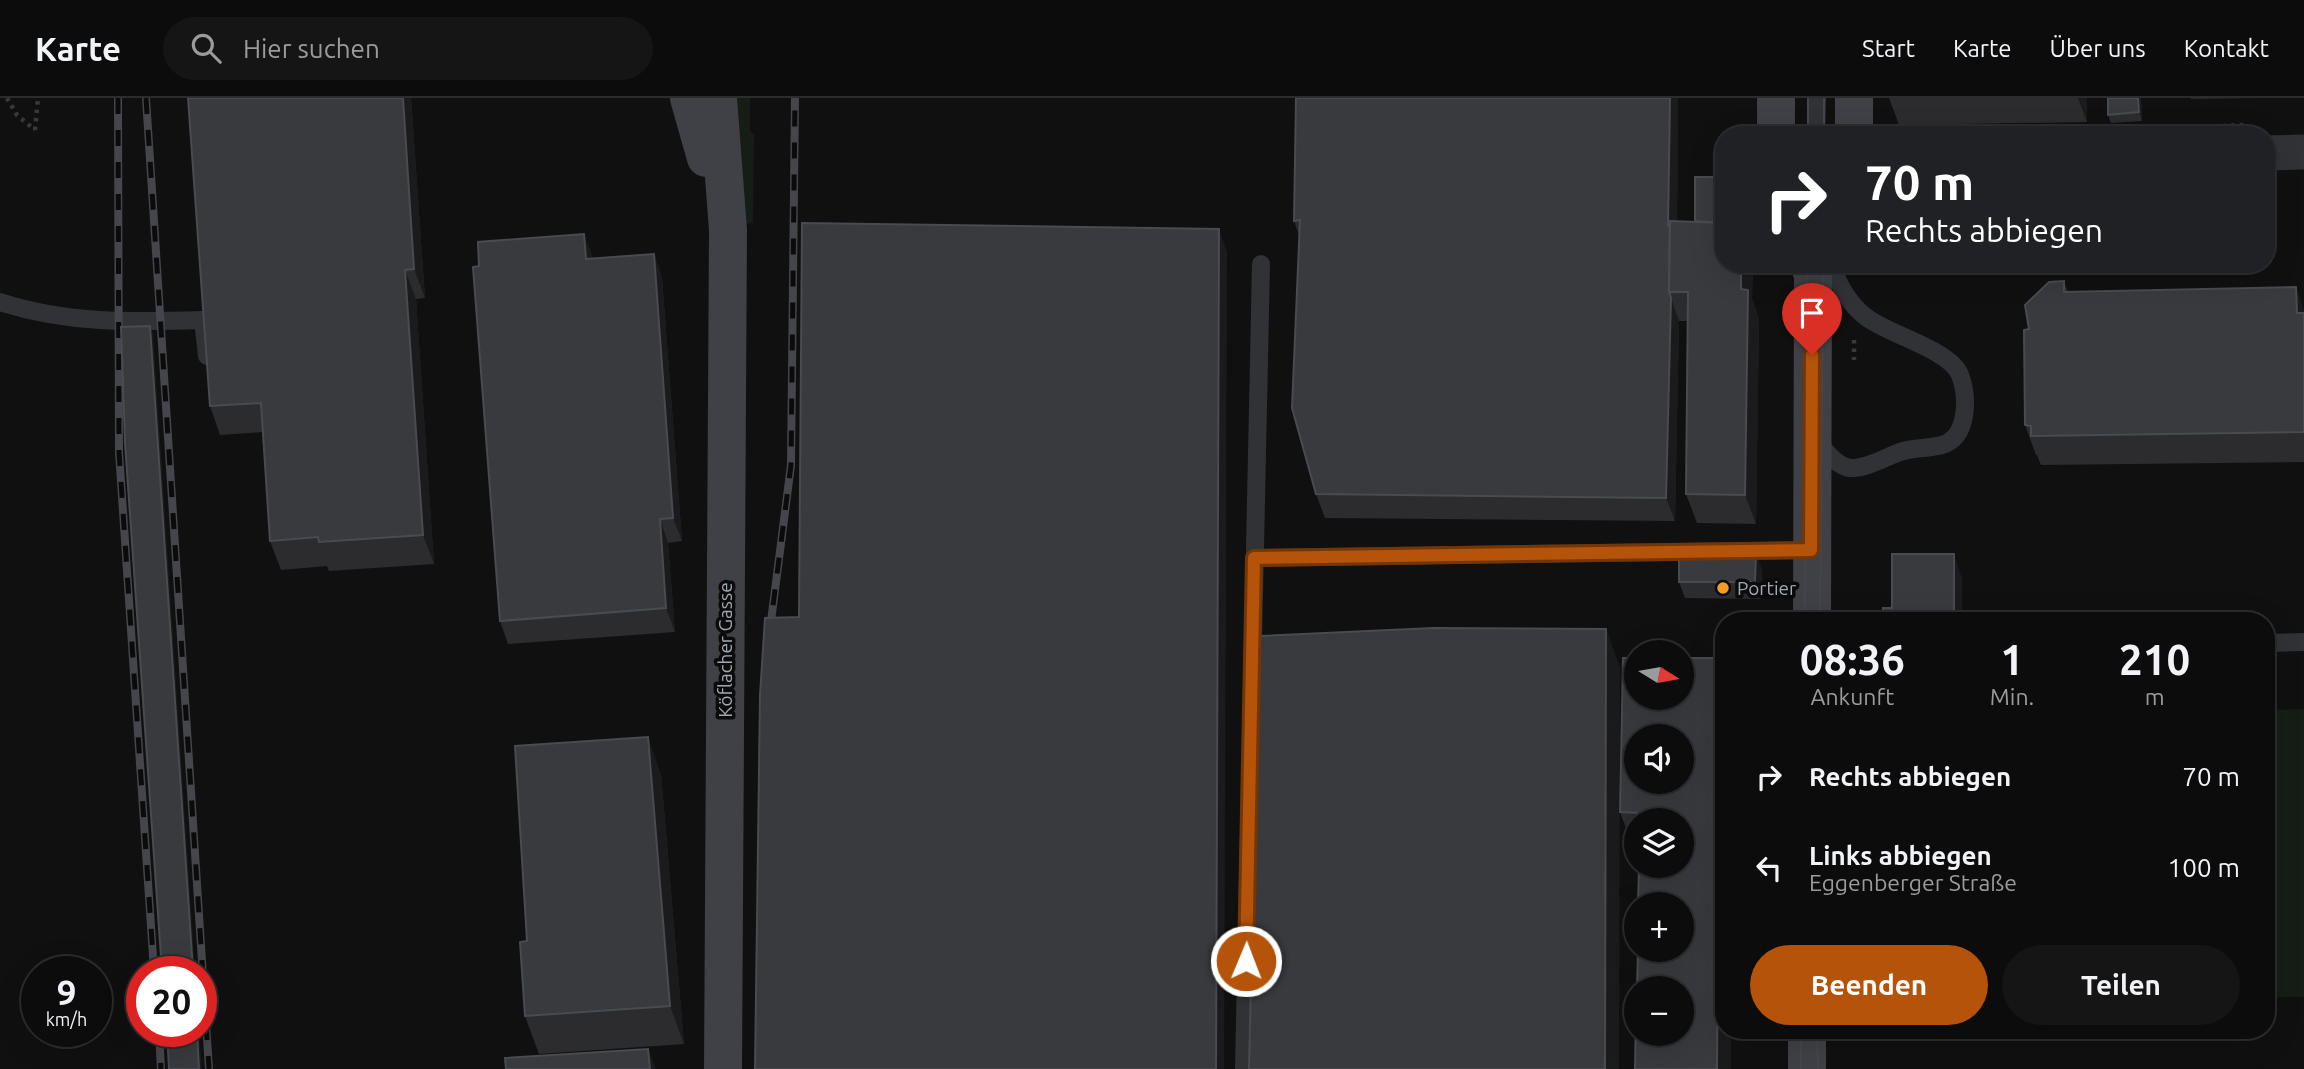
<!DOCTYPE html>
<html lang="de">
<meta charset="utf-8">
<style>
body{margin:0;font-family:Ubuntu,sans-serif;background:#151516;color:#f1f3f6;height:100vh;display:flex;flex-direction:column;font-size:26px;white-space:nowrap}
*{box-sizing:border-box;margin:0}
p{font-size:23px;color:#9a9b9d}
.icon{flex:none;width:38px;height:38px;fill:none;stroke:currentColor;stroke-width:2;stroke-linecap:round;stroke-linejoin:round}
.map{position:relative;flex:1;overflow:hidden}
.drawer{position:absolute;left:1715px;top:514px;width:560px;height:427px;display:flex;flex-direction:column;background:#0c0c0d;border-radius:28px;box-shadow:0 7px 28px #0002,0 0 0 2px #2c2c2e}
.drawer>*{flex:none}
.guide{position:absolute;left:1715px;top:28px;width:560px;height:147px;border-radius:28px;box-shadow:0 7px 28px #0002,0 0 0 2px #2c2c2e;background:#202124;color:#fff;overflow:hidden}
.needle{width:46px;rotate:101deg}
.fabs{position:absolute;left:1624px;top:542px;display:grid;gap:14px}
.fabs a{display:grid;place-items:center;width:70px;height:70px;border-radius:50%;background:#0c0c0d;box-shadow:0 7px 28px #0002,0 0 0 2px #2c2c2e;font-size:35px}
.speed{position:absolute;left:21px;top:858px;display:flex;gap:14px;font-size:35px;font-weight:700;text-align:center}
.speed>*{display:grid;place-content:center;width:91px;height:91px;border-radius:50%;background:#0c0c0d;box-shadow:0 7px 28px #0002,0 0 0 2px #2c2c2e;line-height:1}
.speed small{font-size:18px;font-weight:400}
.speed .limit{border:10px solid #d22;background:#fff;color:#111}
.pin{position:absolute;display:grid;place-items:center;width:60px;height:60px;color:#fff;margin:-72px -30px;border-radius:50% 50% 50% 0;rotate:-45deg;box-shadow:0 0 7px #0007}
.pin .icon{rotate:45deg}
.me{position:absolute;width:77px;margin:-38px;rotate:1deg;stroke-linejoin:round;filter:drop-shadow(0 0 5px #0008)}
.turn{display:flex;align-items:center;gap:24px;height:147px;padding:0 35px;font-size:32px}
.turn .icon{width:91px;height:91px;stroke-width:2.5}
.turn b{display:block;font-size:49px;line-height:60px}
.eta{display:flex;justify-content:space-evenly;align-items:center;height:119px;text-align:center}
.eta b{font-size:42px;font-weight:700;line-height:49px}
.primary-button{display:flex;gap:14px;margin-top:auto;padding:14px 35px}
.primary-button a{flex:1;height:80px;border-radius:42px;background:#b45309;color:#fff;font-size:28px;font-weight:700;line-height:80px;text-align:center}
.primary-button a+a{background:#151516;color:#f1f3f6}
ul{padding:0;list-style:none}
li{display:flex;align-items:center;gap:21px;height:91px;padding:0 35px}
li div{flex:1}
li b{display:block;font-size:26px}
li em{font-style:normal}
header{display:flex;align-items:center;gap:42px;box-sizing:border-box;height:98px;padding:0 35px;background:#0c0c0d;border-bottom:2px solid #2c2c2e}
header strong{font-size:33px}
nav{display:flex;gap:38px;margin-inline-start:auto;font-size:24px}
.search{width:490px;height:63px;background:#151516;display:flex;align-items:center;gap:18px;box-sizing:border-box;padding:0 24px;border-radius:38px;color:#9a9b9d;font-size:26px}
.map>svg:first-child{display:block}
</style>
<header>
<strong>Karte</strong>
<div class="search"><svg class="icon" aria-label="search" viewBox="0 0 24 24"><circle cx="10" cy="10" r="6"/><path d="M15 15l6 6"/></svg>Hier suchen</div>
<nav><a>Start</a><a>Karte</a><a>Über uns</a><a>Kontakt</a></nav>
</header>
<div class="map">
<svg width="2304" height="971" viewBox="0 0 2304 971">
<rect width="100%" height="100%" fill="#101011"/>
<!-- green -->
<g fill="#161c16">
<path d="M737 0H750V34L754 36 753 125 745 126Z"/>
<path d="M2304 611V899H2266V612Z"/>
</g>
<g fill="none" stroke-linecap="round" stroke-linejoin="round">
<!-- path -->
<g stroke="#37393d" stroke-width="4.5" stroke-dasharray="3.5 5" stroke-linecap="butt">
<path d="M7 0 17 17 35 32"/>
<path d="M35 32 38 0"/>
<path d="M2036 37 2244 27"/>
<path d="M1854 242V262"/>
</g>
<!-- lane -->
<g stroke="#313236" stroke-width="18">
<path d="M1816 37 1817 0"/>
<path d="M0 204C68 226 133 224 203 222L207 258"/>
<path d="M1817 343C1826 353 1836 368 1850 370 1866 371 1886 359 1900 354 1914 349 1928 351 1942 347 1969 339 1968 298 1960 277 1951 252 1887 236 1866 219 1849 206 1838 186 1831 166"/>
<path d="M1254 460 1811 452"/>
<path d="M2266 545 2304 544"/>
<path d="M1244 971 1261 166"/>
</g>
<!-- street -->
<path stroke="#313236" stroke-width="35" d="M2266 55 2304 54"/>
<!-- secondary -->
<g stroke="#3f4146" stroke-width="38">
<path d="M689 0 706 60"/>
<path d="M718 0 728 132 723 971"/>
<path d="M1776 0V37"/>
<path d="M1854 37V0"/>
<path d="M1809 166 1813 177 1812 523"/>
<path d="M1807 933V971"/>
</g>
<!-- tram -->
<g stroke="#44464b" stroke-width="2">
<path d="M1808 0V37"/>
<path d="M1824 37V0"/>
<path d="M1805 523 1807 166"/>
<path d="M1820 523 1823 166"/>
<path d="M1817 933 1818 971"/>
<path d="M1801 971V933"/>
</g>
<defs>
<g id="rail">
<path d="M118 0 119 354 154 873"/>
<path d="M146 0 209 971"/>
<path d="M769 539 791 367 795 0"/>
<path d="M159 933 161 971"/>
</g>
</defs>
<!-- rail casing -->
<use href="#rail" stroke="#44464b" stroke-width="8"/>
<!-- rail -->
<use href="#rail" stroke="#0b0b0c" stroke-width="5" stroke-dasharray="16" stroke-linecap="butt"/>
</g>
<!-- wall -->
<g fill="#2c2c2f">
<path d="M411 0 425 200 416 201 434 466 329 473 327 468 281 472 270 443 263 334 220 337 210 308Z"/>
<path d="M1296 0H1678L1677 123 1724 166H1753L1752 201 1759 221 1756 426 1697 425 1686 396 1687 223H1679L1675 423 1325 420 1316 396 1299 137 1294 123Z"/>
<path d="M1889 0H2087V24L1899 27Z"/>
<path d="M2141 0 2142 23 2111 25 2108 17Z"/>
<path d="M2191 0H2255L2191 1Z"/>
<path d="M654 156 662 180 682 443 668 445 675 534 508 546 500 523 593 161Z"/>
<path d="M2064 183 2068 194 2304 212V364L2041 367 2037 357H2036L2025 327Z"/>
<path d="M1762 471 1761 501 1685 500 1679 484Z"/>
<path d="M1720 560 1724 570V933H1731V971H1635L1682 723H1636V752H1634L1620 714Z"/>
<path d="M661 676 684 946 539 956 525 918 527 843Z"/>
</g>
<!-- shaded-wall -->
<g fill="#1b1b1d">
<path d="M403 0H411L425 200 414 171Z"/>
<path d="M1670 0H1678L1677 141 1668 128Z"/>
<path d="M2078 0H2087V24Z"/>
<path d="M2138 0H2141L2142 23 2139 14Z"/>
<path d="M1219 131 1227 154 1224 971H1216Z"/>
<path d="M584 136 593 160 595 184 586 161Z"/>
<path d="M654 156 662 180 682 443 673 420Z"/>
<path d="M1741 166H1753L1752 201 1759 221 1756 426 1745 397 1741 191Z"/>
<path d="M405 172 416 201 434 466 423 437Z"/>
<path d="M2296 189 2304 212V235L2297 215Z"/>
<path d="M1671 200 1679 223 1675 423 1666 400Z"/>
<path d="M150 228 153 236 195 873H193Z"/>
<path d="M660 421 668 445 675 534 666 510Z"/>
<path d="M1756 455 1762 471 1761 501 1755 484Z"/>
<path d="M1954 456 1962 480V523H1954Z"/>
<path d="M1606 531 1620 569 1619 971H1605Z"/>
<path d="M1720 560 1724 570V933H1731V971H1717Z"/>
<path d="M648 639 661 676 684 946 670 908Z"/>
<path d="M197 933H199L202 971H199Z"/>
<path d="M648 951 656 971H650Z"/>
</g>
<!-- building -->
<g fill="#383a3d" stroke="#484b4f" stroke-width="2" fill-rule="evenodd">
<path d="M188 0H403L414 171 405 172 423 437 319 444 318 439 270 443 261 305 210 308Z"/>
<path d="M1296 0H1670L1668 128H1670L1669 194 1671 200 1666 400 1316 396 1292 310 1300 122 1294 123Z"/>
<path d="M2108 0H2138L2139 14 2108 17Z"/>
<path d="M1695 79H1724V125L1695 123Z"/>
<path d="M1670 123 1724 125V166H1741V191L1748 192 1745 397 1686 396 1688 194H1669Z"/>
<path d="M802 125 1219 131 1216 971H755L760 597 765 520 799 519Z"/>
<path d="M584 136 586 161 654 156 673 420 660 421 666 510 500 523 473 169 479 168 478 144Z"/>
<path d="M2064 183V194L2296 189 2297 215H2304V334L2031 338V328L2025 327 2024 232 2029 231 2025 207 2049 184Z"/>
<path d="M150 228 193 873H162L125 345 121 229Z"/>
<path d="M1679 454 1756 455 1755 484H1679Z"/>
<path d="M1892 456H1954V523H1883V510H1892Z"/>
<path d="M1433 530 1606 531 1605 971H1249L1259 538Z"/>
<path d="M1623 560H1636V600H1682V560H1720L1717 971H1635L1636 916V936H1682V891H1637L1638 852H1682V807H1638L1639 768H1682V723H1640V715L1620 714ZM1636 639H1682V684H1636Z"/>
<path d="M648 639 670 908 525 918 520 844 527 843 515 648Z"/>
<path d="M167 933H197L199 971H169Z"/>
<path d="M648 951 650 971H506L505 960Z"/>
</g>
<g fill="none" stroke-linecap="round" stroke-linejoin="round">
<defs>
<path id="route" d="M1246 863 1254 460 1811 452 1812 257"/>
</defs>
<!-- route casing -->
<use href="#route" stroke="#753606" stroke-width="18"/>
<!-- route -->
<use href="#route" stroke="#b45309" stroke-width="12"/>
</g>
<!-- markers -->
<circle fill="#f59c24" stroke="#0b0b0c" stroke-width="2.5" cx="1723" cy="490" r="7"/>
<g text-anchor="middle" stroke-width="7" stroke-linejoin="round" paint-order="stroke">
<!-- poi labels -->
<g font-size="19" fill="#a0a8b2" stroke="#0b0b0c" text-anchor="start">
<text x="1737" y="497">Portier</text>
</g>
<!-- street labels -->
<g font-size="19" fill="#a0a8b2" stroke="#0b0b0c">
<text transform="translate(725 552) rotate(-90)" y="7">Köflacher Gasse</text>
</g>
</g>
</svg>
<div class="fabs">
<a><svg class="needle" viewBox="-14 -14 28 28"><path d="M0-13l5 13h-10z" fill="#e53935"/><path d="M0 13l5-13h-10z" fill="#9a9b9d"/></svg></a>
<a><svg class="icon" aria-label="sound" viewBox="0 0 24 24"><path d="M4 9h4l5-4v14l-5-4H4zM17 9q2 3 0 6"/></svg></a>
<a><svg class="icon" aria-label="layers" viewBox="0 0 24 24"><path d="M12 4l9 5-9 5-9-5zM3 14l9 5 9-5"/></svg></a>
<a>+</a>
<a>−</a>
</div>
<div class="speed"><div>9<small>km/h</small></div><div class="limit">20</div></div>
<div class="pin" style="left:1812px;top:257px;background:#d93025"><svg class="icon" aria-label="arrive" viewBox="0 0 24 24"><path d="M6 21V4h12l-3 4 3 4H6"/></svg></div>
<svg class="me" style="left:1246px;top:863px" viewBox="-20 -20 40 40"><circle r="17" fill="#b45309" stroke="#fff" stroke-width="3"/><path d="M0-11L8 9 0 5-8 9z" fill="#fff"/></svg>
<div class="guide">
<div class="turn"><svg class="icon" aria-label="right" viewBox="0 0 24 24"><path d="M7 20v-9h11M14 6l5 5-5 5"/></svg><div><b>70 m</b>Rechts abbiegen</div></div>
</div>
<section class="drawer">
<div class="eta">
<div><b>08:36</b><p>Ankunft</p></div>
<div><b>1</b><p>Min.</p></div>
<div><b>210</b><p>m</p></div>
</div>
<ul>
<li><svg class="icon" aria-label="right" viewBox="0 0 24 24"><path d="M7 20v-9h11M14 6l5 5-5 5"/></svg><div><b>Rechts abbiegen</b></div><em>70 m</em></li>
<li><svg class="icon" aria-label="left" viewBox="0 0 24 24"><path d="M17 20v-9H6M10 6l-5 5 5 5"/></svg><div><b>Links abbiegen</b><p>Eggenberger Straße</p></div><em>100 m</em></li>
</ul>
<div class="primary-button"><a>Beenden</a><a>Teilen</a></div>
</section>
</div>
